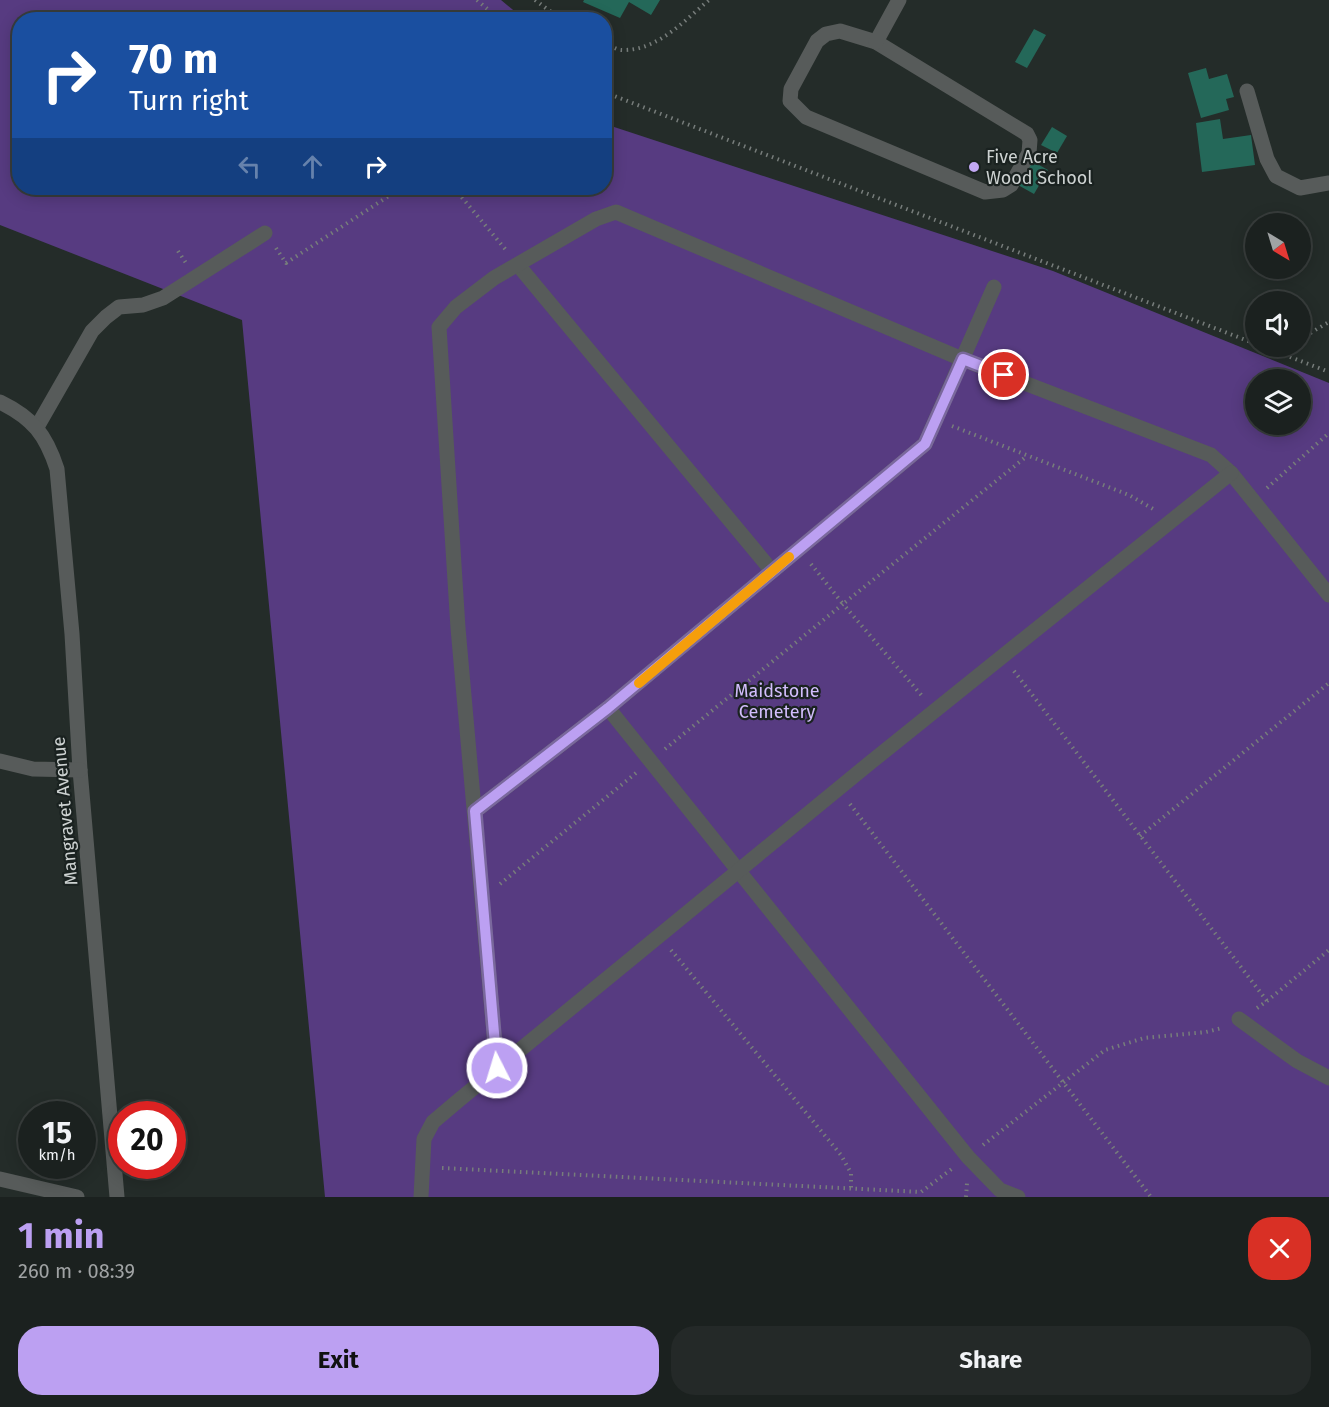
<!DOCTYPE html>
<meta charset="utf-8">
<style>
body{margin:0;font-family:"Fira Sans",sans-serif;background:#242928;color:#f1f3f6;height:100vh;display:flex;flex-direction:column;font-size:22px;white-space:nowrap}
*{box-sizing:border-box;margin:0}
p{font-size:20px;color:#a0a3a4}
.icon{flex:none;width:33px;height:33px;fill:none;stroke:currentColor;stroke-width:2;stroke-linecap:round;stroke-linejoin:round}
.map{position:relative;height:1197px;overflow:hidden}
.panel{display:flex;flex-direction:column;background:#1b211f;flex:1}
.panel>*{flex:none}
.top-card{position:absolute;left:12px;top:12px;width:600px;height:183px;border-radius:24px;box-shadow:0 3px 15px #0003,0 0 0 2px #393e3d;background:#1a4fa0;color:#fff;overflow:hidden}
.needle{width:39px;rotate:142deg}
.controls{position:absolute;left:1245px;top:213px;display:grid;gap:12px}
.controls a{display:grid;place-items:center;width:66px;height:66px;border-radius:50%;background:#1b211f;box-shadow:0 3px 15px #0003,0 0 0 2px #393e3d;font-size:30px}
.speed{position:absolute;left:18px;top:1101px;display:flex;gap:12px;font-size:30px;font-weight:700;text-align:center}
.speed>*{display:grid;place-content:center;width:78px;height:78px;border-radius:50%;background:#1b211f;box-shadow:0 3px 15px #0003,0 0 0 2px #393e3d;line-height:1}
.speed small{font-size:15px;font-weight:400}
.speed .limit{border:9px solid #d22;background:#fff;color:#111}
.pin{position:absolute;display:grid;place-items:center;width:51px;height:51px;color:#fff;margin:-26px;border:3px solid #fff;border-radius:50%;box-shadow:0 2px 6px #0007}
.me{position:absolute;width:66px;margin:-33px;rotate:355deg;stroke-linejoin:round;filter:drop-shadow(0 0 4px #0008)}
.turn{display:flex;align-items:center;gap:21px;height:126px;padding:0 18px;font-size:27px}
.turn .icon{width:78px;height:78px;stroke-width:2.5}
.turn b{display:block;font-size:42px;line-height:51px}
.lanes{display:flex;align-items:center;height:57px;padding:0 18px;background:#0003;justify-content:center;gap:30px;direction:ltr}
.lanes .off{opacity:.35}
.round{display:grid;place-items:center;flex:none;width:63px;height:63px;border-radius:24px;background:#242928}
.summary{display:flex;align-items:center;justify-content:space-between;height:102px;padding:0 18px}
h1{font-size:36px;font-weight:700;line-height:45px;color:#bca0f2}
.cta{display:flex;gap:12px;margin-top:auto;padding:12px 18px}
.cta a{flex:1;height:69px;border-radius:24px;background:#bca0f2;color:#111;font-size:24px;font-weight:700;line-height:69px;text-align:center}
.cta a+a{background:#242928;color:#f1f3f6}
.map>svg:first-child{display:block}
</style>
<div class="map">
<svg width="1329" height="1197" viewBox="0 0 1329 1197">
<rect width="100%" height="100%" fill="#242c29"/>
<!-- green -->
<path fill="#573b81" fill-rule="evenodd" d="M0 0H501L524 19 20 20V188H604L605 124 1053 271 1329 383V1197H325L242 320 0 225ZM1256 380H1300V424H1256Z"/>
<!-- building -->
<g fill="#246859">
<path d="M584 0H660L651 15 629 2 620 18 583 2Z"/>
<path d="M1034 29 1046 35 1027 68 1015 62Z"/>
<path d="M1206 68 1209 79 1227 74 1234 97 1226 99 1229 110 1201 118 1188 73Z"/>
<path d="M1220 119 1223 139 1251 135 1255 165 1202 172 1196 123Z"/>
<path d="M1052 127 1067 136 1057 153 1041 145Z"/>
<path d="M1032 161 1048 170 1034 194 1018 185Z"/>
</g>
<g fill="none" stroke-linecap="round" stroke-linejoin="round">
<!-- path -->
<g stroke="#777d7b" stroke-width="4" stroke-dasharray="1.5 4.5" stroke-linecap="butt">
<path d="M477 0 500 20"/>
<path d="M535 0 562 20"/>
<path d="M604 43C610 45 616 50 622 50 657 51 684 21 709 0"/>
<path d="M604 92 1256 344"/>
<path d="M454 188 506 250"/>
<path d="M276 248 286 263 401 188"/>
<path d="M178 251 186 263"/>
<path d="M1300 339 1329 322"/>
<path d="M1262 346 1329 372"/>
<path d="M1279 352 1288 346"/>
<path d="M952 426 1129 495 1155 510"/>
<path d="M1267 488 1329 433"/>
<path d="M811 564 843 604 1027 456"/>
<path d="M1014 671 1267 1001"/>
<path d="M665 749 843 604 923 697"/>
<path d="M850 804 1151 1197"/>
<path d="M1140 836 1329 683"/>
<path d="M500 884 636 773"/>
<path d="M671 950 841 1155 851 1173V1189"/>
<path d="M1257 1008 1267 1001 1329 950"/>
<path d="M983 1145 1105 1050 1144 1038 1206 1032 1222 1028"/>
<path d="M442 1168 921 1192 953 1168"/>
<path d="M966 1197 967 1183"/>
</g>
<!-- service -->
<g stroke="#575b5a" stroke-width="15">
<path d="M840 31 876 42 1027 134 1030 140 1029 153 1011 185 1003 190 985 192 806 117 790 101 791 89 817 41 826 34Z"/>
<path d="M876 42 899 0"/>
<path d="M1247 91 1267 159 1276 176 1300 188 1329 183"/>
<path d="M518 265 772 571"/>
<path d="M994 287 925 444 608 708 968 1157 1000 1190 1018 1197"/>
<path d="M37 427 92 331 106 317 119 307 143 305 163 298 265 233"/>
<path d="M475 811 608 708"/>
<path d="M1239 1019 1297 1061 1329 1078"/>
<path d="M497 1068 458 628 439 327 456 307 494 278 596 219 616 212 962 359 1211 455 1231 473 1329 595"/>
<path d="M421 1197 424 1139 433 1122 459 1100 871 762 1231 473"/>
</g>
<!-- minor -->
<g stroke="#575b5a" stroke-width="15">
<path d="M0 402C33 418 46 435 57 469L72 634 80 770 117 1197"/>
<path d="M0 761 33 769 80 770"/>
<path d="M0 1179 77 1197"/>
</g>
</g>
<g fill="none" stroke-linecap="round" stroke-linejoin="round">
<defs>
<path id="route" d="M497 1068 475 811 608 708 925 444 963 359 1004 375"/>
</defs>
<!-- route casing -->
<use href="#route" stroke="#7a689d" stroke-width="15"/>
<!-- route -->
<use href="#route" stroke="#bca0f2" stroke-width="10"/>
<!-- slow -->
<path stroke="#f59e0b" stroke-width="10" d="M639 683 789 557"/>
</g>
<!-- markers -->
<circle fill="#c2a8f3" stroke="#1a2220" stroke-width="2" cx="974" cy="167" r="6"/>
<g text-anchor="middle" stroke-width="4.5" stroke-linejoin="round" paint-order="stroke">
<!-- poi labels -->
<g font-size="18" fill="#cdd2d1" stroke="#1a2220" text-anchor="start">
<text x="986" y="163">Five Acre<tspan x="986" dy="21">Wood School</tspan></text>
</g>
<!-- park labels -->
<g font-size="18" fill="#d2bdfc" stroke="#1a2220">
<text x="777" y="697">Maidstone<tspan x="777" dy="21">Cemetery</tspan></text>
</g>
<!-- street labels -->
<g font-size="18" fill="#cdd2d1" stroke="#1a2220">
<text transform="translate(65 811) rotate(-95)" y="6">Mangravet Avenue</text>
</g>
</g>
</svg>
<div class="controls">
<a><svg class="needle" viewBox="-14 -14 28 28"><path d="M0-13l5 13h-10z" fill="#e53935"/><path d="M0 13l5-13h-10z" fill="#a0a3a4"/></svg></a>
<a><svg class="icon" aria-label="sound" viewBox="0 0 24 24"><path d="M4 9h4l5-4v14l-5-4H4zM17 9q2 3 0 6"/></svg></a>
<a><svg class="icon" aria-label="layers" viewBox="0 0 24 24"><path d="M12 4l9 5-9 5-9-5zM3 14l9 5 9-5"/></svg></a>
</div>
<div class="speed"><div>15<small>km/h</small></div><div class="limit">20</div></div>
<div class="pin" style="left:1004px;top:375px;background:#d93025"><svg class="icon" aria-label="arrive" viewBox="0 0 24 24"><path d="M6 21V4h12l-3 4 3 4H6"/></svg></div>
<svg class="me" style="left:497px;top:1068px" viewBox="-20 -20 40 40"><circle r="17" fill="#bca0f2" stroke="#fff" stroke-width="3"/><path d="M0-11L8 9 0 5-8 9z" fill="#fff"/></svg>
<div class="top-card">
<div class="turn"><svg class="icon" aria-label="right" viewBox="0 0 24 24"><path d="M7 20v-9h11M14 6l5 5-5 5"/></svg><div><b>70 m</b>Turn right</div></div>
<div class="lanes"><svg class="icon off" aria-label="left" viewBox="0 0 24 24"><path d="M17 20v-9H6M10 6l-5 5 5 5"/></svg><svg class="icon off" aria-label="ahead" viewBox="0 0 24 24"><path d="M12 20V5M6 11l6-6 6 6"/></svg><svg class="icon" aria-label="right" viewBox="0 0 24 24"><path d="M7 20v-9h11M14 6l5 5-5 5"/></svg></div>
</div>
</div>
<section class="panel">
<div class="summary"><div><h1>1 min</h1><p>260 m · 08:39</p></div><a class="round" style="background:#d93025;color:#fff"><svg class="icon" aria-label="close" viewBox="0 0 24 24"><path d="M6 6l12 12M18 6L6 18"/></svg></a></div>
<div class="cta"><a>Exit</a><a>Share</a></div>
</section>
